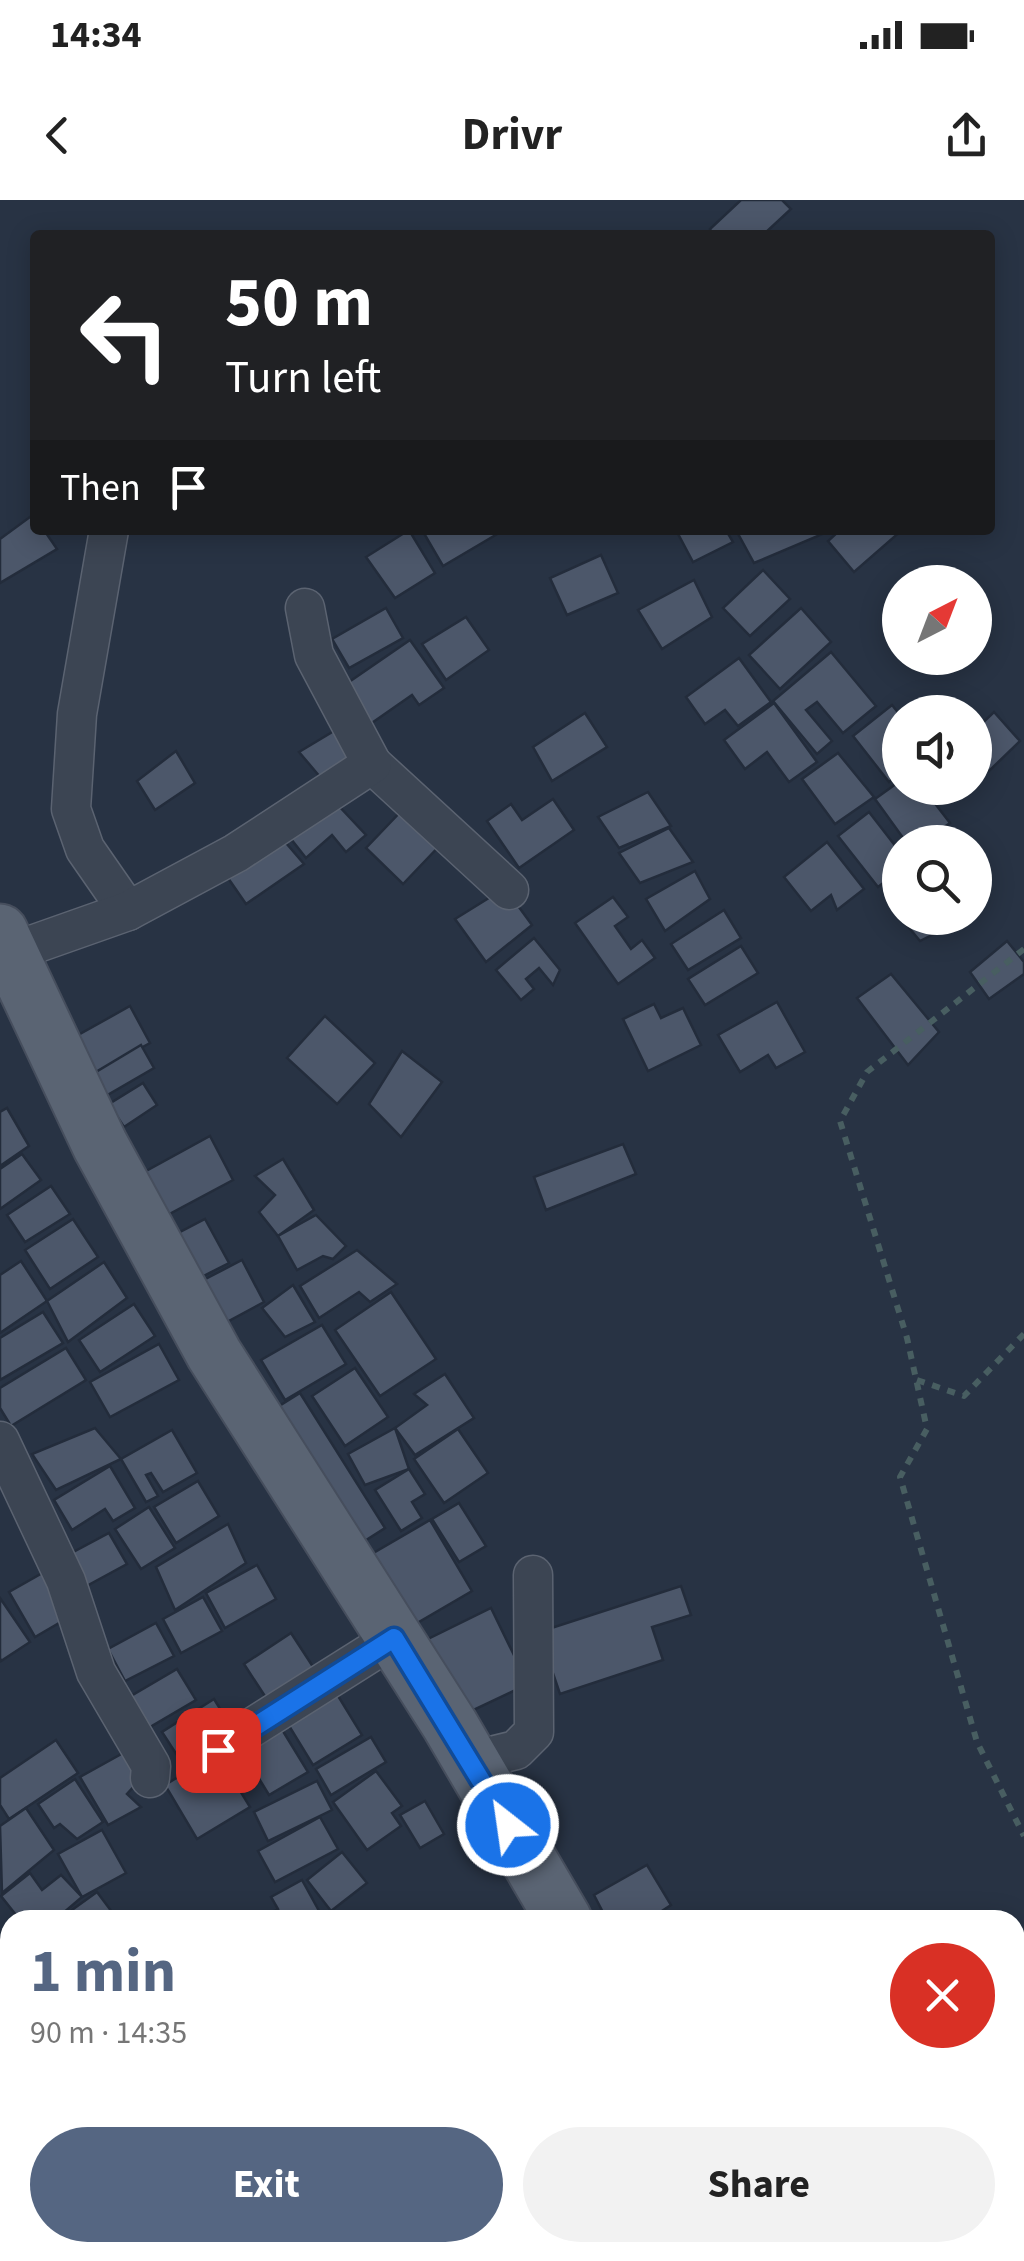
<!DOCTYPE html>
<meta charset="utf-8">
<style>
body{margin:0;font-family:"Source Sans 3",sans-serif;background:#f2f2f2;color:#222;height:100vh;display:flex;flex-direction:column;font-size:38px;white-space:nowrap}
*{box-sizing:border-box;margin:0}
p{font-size:32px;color:#767676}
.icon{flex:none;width:55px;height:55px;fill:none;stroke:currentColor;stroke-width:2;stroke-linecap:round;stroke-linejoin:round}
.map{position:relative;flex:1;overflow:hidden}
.sheet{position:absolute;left:0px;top:1710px;width:1025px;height:352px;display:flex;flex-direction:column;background:#fff;border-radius:30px 30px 0 0;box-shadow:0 5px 25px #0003}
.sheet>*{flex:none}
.banner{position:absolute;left:30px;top:30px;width:965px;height:305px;border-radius:10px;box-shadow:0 5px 25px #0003;background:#202124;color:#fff;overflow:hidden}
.needle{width:65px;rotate:42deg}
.fabs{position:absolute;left:882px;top:365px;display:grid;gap:20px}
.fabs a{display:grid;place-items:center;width:110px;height:110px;border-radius:50%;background:#fff;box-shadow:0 5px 25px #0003;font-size:50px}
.pin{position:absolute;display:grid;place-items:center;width:85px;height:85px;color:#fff;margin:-42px;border-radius:20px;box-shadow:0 5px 15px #0006}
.me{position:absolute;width:110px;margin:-55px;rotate:330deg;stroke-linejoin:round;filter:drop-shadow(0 0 8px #0008)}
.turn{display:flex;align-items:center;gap:35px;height:210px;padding:0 30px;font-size:45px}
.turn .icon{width:130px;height:130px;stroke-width:2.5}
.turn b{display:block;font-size:70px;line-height:85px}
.then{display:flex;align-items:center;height:95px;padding:0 30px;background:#0003;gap:20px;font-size:38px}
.round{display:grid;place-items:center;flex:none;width:105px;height:105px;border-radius:52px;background:#f2f2f2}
.head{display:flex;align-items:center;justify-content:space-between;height:170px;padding:0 30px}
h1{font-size:60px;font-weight:700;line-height:75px;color:#556682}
.cta{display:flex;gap:20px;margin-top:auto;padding:20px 30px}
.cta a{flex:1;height:115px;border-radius:60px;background:#556682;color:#fff;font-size:40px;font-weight:700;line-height:115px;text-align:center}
.cta a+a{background:#f2f2f2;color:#222}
.status{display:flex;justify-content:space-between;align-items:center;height:70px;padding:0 50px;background:#fff;direction:ltr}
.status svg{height:28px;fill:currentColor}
header{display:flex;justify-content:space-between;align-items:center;height:130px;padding:0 30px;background:#fff;font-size:45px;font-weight:700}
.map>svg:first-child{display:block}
</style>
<div class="status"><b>14:34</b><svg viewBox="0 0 49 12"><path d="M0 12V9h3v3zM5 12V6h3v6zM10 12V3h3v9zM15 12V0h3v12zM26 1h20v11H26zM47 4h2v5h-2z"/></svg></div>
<header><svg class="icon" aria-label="back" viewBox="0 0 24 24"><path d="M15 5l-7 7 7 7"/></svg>Drivr<svg class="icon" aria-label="share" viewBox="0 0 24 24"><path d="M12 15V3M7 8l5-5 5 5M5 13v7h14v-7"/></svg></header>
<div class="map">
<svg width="1024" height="2061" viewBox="0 0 1024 2061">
<rect width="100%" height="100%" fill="#283344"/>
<!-- building -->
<g fill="#4c576a" stroke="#232c3b" stroke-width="2.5">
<path d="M741 0H782L791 9 763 35H713L710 29Z"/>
<path d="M34 314 35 330H44L57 349 0 383V339Z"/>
<path d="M409 330 435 373 395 398 366 357Z"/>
<path d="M422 330H504L443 366Z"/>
<path d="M676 330H726L733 342 693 362Z"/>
<path d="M736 330H823L825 333 754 363Z"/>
<path d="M840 330H900L901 331 854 372 828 341Z"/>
<path d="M601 355 618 393 567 415 550 378Z"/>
<path d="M763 370 790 399 750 436 723 408Z"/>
<path d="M694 380 712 417 662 449 638 410Z"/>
<path d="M386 408 403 438 349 468 332 439Z"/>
<path d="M801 408 831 442 780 489 749 455Z"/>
<path d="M466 417 489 450 446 480 422 444Z"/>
<path d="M410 440 444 488 419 505 412 495 366 527 349 482Z"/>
<path d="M831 452 876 506 843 533 817 502 806 510 832 541 817 554 773 501Z"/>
<path d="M739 458 771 502 738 526 725 510 705 524 686 497Z"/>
<path d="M774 503 817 562 789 582 767 552 745 569 724 540Z"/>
<path d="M892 505 900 515V573L889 582 853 536Z"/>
<path d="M994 512 1020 541 989 571 975 556V530Z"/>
<path d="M585 513 607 547 552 581 533 547Z"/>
<path d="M344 525 369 561 321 578 299 552Z"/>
<path d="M176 551 195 583 155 610 137 581Z"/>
<path d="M838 553 874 597 835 624 802 579Z"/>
<path d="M900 581V588H923L950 623 922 642H906L875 599Z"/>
<path d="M320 586 366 635 346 652 332 635 306 658 280 625Z"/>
<path d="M648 592 671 626 619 648 598 617Z"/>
<path d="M553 599 574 630 519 668 487 621 511 604 522 620Z"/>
<path d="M408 604 445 640 403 684 366 648Z"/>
<path d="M869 612 900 652V670L878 687 838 636Z"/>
<path d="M669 628 693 662 640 683 619 653Z"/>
<path d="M274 629 304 664 246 704 219 665Z"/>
<path d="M827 642 864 689 837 710 831 695 811 711 784 677Z"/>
<path d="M695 671 710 699 665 731 646 699Z"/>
<path d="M505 688 532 725 486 762 455 719Z"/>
<path d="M613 697 628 717 615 726 631 749 642 740 655 758 618 784 575 723Z"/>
<path d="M724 710 741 738 688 770 671 744Z"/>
<path d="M901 718H959L961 720 920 741Z"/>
<path d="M534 738 560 770 553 785 539 768 526 779 534 789 521 800 496 770Z"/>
<path d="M1007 741 1024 762V774L989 799 970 772Z"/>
<path d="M741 746 758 773 705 805 688 779Z"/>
<path d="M891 774 939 832 908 865 857 798Z"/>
<path d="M777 802 805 852 776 868 768 855 740 872 718 835Z"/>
<path d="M654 804 661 818 683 808 701 845 648 871 623 819Z"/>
<path d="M130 806 150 843 91 875 71 839Z"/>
<path d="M325 816 375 863 337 904 287 858Z"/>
<path d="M141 845 154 868 104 897 91 875Z"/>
<path d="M402 851 442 882 401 937 369 904Z"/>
<path d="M143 883 157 905 124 927 109 904Z"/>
<path d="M7 908 29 946 0 966V912Z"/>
<path d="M210 936 233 980 160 1019 137 976Z"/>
<path d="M623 944 636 974 546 1010 534 977Z"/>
<path d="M22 954 41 980 0 1009V969Z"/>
<path d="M283 959 314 1010 278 1036 259 1012 275 995 255 976Z"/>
<path d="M51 986 70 1014 25 1042 7 1015Z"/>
<path d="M316 1015 346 1046 333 1059 323 1056 297 1070 278 1036Z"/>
<path d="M73 1019 98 1057 50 1089 25 1050Z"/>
<path d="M205 1019 229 1063 184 1086 161 1042Z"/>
<path d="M357 1050 397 1084 370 1102 359 1092 319 1118 300 1086Z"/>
<path d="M242 1060 264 1102 212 1130 190 1087Z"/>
<path d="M21 1061 47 1101 0 1133V1075Z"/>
<path d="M104 1062 127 1098 68 1142 47 1101Z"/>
<path d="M293 1085 315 1122 285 1137 262 1108Z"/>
<path d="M391 1092 436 1159 380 1196 335 1130Z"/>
<path d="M134 1104 155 1136 100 1172 79 1140Z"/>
<path d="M43 1112 63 1143 0 1180V1138Z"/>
<path d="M322 1125 346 1164 285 1200 261 1160Z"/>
<path d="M159 1144 179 1180 110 1217 90 1182Z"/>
<path d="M66 1148 86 1180 11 1226 0 1208V1188Z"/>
<path d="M355 1168 388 1217 345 1246 312 1196Z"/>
<path d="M445 1174 474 1218 415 1255 395 1228 427 1205 414 1194Z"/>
<path d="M300 1193 385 1328 352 1349 268 1213Z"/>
<path d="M95 1228 121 1259 56 1290 32 1254Z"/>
<path d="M395 1228 409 1269 365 1285 348 1254Z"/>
<path d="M458 1229 488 1273 444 1303 414 1259Z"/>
<path d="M172 1230 197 1273 163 1292 151 1273 146 1275 158 1296 146 1302 121 1259Z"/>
<path d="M110 1266 135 1308 113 1321 105 1309 72 1330 54 1300Z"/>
<path d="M409 1269 425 1294 412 1302 422 1318 401 1331 375 1290Z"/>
<path d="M198 1281 219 1316 176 1343 154 1307Z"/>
<path d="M459 1303 486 1346 459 1362 432 1319Z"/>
<path d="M149 1307 175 1348 141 1369 115 1329Z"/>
<path d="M430 1320 472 1391 412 1426 370 1355Z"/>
<path d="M228 1324 246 1363 175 1410 156 1367Z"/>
<path d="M109 1333 127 1364 81 1389 64 1357Z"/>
<path d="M257 1365 276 1399 225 1428 206 1393Z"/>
<path d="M46 1371 71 1416 35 1437 9 1392Z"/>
<path d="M681 1386 691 1415 652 1427 663 1460 560 1494 539 1432Z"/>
<path d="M203 1397 222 1431 181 1453 163 1419Z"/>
<path d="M0 1398 30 1442 1 1461 0 1458Z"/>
<path d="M491 1408 528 1484 463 1515 426 1440Z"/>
<path d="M156 1423 174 1456 125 1481 108 1449Z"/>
<path d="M291 1433 319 1476 272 1507 244 1464Z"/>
<path d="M177 1469 196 1500 150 1527 131 1496Z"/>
<path d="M332 1486 362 1535 313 1565 283 1516Z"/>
<path d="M214 1499 235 1533 184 1566 162 1532Z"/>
<path d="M278 1523 308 1572 269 1595 252 1567 259 1563 246 1542Z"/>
<path d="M371 1537 386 1562 331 1595 316 1569Z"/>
<path d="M56 1540 78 1573 9 1619 0 1605V1578Z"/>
<path d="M125 1552 147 1572 127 1594 141 1607 108 1625 80 1577Z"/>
<path d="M217 1553 250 1607 197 1639 165 1585Z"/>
<path d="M376 1571 402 1606 392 1613 401 1626 367 1650 333 1602Z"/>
<path d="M75 1579 103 1622 77 1639 60 1624 54 1628 38 1604Z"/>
<path d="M317 1581 332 1610 268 1641 254 1612Z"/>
<path d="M425 1601 444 1634 420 1648 400 1615Z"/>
<path d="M26 1608 54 1650 2 1693 0 1626Z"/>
<path d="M320 1617 338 1649 275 1682 258 1651Z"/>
<path d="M102 1630 126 1673 82 1697 58 1654Z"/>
<path d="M342 1652 367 1683 331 1711 307 1680Z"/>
<path d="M647 1665 671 1705 648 1720H632L629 1716 607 1720 594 1695Z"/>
<path d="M30 1673 42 1690 61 1675 82 1697 55 1720H20L1 1696Z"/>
<path d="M302 1680 324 1720H257L278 1709 271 1697Z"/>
<path d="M97 1692 118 1720H58Z"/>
<path d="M582 2052H623L629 2061H568L567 2057Z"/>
</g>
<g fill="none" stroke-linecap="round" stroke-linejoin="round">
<defs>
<g id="minor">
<path d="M109 330 77 514 71 609 85 649 128 711"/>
<path d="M372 564 509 690"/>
<path d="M9 753 128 711 236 653 372 564 314 455 305 408"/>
<path d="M0 1241 66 1381 96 1472 151 1566 150 1578"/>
<path d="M218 1549 394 1438"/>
<path d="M471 1561 516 1550 534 1532 533 1375"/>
</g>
<g id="primary">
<path d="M0 732 100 945 214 1154 450 1525 564 1720"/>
<path d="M741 2052 745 2061"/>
</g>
</defs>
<!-- minor casing -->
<use href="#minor" stroke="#5b6371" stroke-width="41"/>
<!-- primary casing -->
<use href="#primary" stroke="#464e5d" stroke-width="59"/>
<!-- path -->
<g stroke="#485e61" stroke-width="6" stroke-dasharray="8 8" stroke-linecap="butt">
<path d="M1024 749 867 872 840 921 907 1138 927 1229 900 1277 977 1542 1024 1636"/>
<path d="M917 1180 964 1196 1024 1134"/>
<path d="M1015 1959 1024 1954"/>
<path d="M827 2061 851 2052"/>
</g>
<!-- minor -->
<use href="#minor" stroke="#3c4553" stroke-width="38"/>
<!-- primary -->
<use href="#primary" stroke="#5a6473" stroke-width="55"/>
</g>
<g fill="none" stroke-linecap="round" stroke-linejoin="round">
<defs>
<path id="route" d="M218 1550 394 1438 508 1625"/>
</defs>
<!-- route casing -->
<use href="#route" stroke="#114b97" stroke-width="25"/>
<!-- route -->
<use href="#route" stroke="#1a73e8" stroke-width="18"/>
</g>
</svg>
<div class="fabs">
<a><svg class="needle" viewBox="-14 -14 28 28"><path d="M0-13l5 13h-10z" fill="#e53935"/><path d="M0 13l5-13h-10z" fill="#767676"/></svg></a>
<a><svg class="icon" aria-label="sound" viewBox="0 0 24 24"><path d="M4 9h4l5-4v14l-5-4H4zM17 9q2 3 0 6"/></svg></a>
<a><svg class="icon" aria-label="search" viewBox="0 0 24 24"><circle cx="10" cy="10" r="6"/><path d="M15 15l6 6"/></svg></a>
</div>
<div class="pin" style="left:218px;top:1550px;background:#d93025"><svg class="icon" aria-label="arrive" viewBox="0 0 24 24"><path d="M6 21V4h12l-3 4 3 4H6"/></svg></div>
<svg class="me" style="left:508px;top:1625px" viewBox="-20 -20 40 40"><circle r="17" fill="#1a73e8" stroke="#fff" stroke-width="3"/><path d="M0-11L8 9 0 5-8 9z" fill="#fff"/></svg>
<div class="banner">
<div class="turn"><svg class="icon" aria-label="left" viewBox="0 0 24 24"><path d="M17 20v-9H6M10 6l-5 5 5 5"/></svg><div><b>50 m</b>Turn left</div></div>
<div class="then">Then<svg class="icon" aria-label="arrive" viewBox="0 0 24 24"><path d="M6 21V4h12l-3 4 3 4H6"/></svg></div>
</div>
<section class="sheet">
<div class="head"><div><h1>1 min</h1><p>90 m · 14:35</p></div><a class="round" style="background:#d93025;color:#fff"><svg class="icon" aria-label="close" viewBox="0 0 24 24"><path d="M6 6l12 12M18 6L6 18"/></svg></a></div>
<div class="cta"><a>Exit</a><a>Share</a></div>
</section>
</div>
